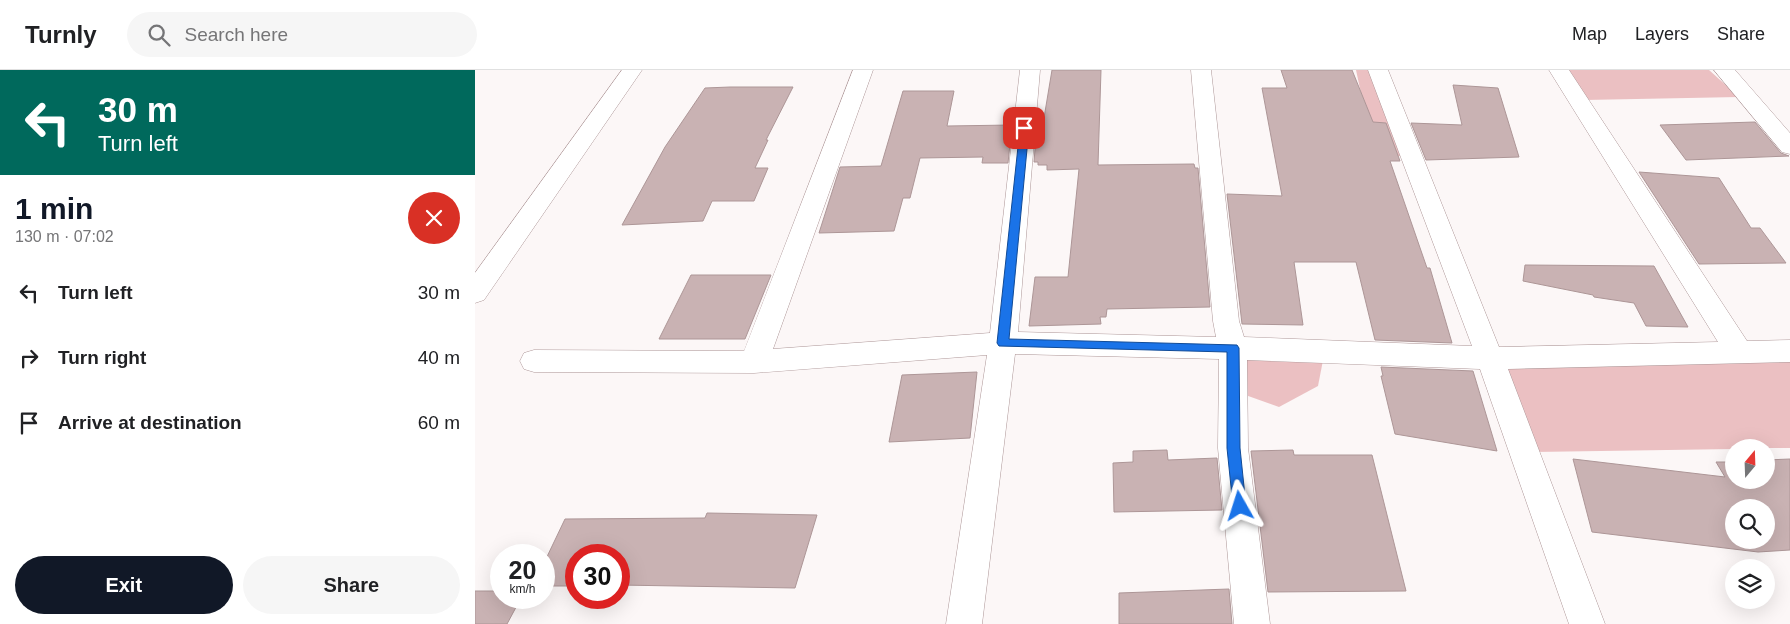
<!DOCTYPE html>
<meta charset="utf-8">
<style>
body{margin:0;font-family:Helvetica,sans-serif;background:#f6f6f6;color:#202124;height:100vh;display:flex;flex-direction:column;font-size:19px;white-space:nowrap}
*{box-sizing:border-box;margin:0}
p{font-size:16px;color:#757577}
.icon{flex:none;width:28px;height:28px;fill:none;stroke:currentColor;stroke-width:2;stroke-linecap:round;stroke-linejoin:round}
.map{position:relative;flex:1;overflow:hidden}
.panel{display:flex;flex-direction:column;background:#fff;width:475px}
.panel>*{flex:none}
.banner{background:#00695c;color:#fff;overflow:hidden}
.needle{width:32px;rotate:19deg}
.buttons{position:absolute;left:1250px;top:369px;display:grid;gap:10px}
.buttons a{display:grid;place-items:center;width:50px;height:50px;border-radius:50%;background:#fff;box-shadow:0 5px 20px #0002;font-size:25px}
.speed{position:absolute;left:15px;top:474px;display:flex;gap:10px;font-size:25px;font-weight:700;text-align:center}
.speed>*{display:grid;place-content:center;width:65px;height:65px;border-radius:50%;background:#fff;box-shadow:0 5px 20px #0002;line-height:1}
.speed small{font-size:12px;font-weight:400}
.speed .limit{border:8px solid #d22;background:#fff;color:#111}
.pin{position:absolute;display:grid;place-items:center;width:42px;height:42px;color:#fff;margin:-21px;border-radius:10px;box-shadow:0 2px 8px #0006}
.me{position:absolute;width:55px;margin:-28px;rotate:354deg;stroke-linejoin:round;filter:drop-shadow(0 0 4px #0008)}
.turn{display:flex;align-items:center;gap:18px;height:105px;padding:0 15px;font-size:22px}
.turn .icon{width:65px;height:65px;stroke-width:2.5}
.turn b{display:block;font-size:35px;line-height:42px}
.round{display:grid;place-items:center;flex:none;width:52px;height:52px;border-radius:26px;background:#f6f6f6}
.headline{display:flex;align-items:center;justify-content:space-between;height:85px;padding:0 15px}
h1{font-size:30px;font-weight:800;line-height:38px;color:#111827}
.primary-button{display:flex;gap:10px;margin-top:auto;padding:10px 15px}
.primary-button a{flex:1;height:58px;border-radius:30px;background:#111827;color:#fff;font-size:20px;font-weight:800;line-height:58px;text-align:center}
.primary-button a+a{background:#f6f6f6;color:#202124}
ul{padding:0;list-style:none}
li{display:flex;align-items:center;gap:15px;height:65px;padding:0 15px}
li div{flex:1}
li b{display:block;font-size:19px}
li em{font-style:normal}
header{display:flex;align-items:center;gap:30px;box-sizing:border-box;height:70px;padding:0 25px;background:#fff;border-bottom:1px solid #e0e0e0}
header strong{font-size:24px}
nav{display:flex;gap:28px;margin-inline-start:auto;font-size:18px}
.search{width:350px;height:45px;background:#f6f6f6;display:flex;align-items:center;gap:12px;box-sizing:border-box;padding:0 18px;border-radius:28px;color:#757577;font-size:19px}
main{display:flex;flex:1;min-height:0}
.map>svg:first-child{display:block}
</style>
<header>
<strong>Turnly</strong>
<div class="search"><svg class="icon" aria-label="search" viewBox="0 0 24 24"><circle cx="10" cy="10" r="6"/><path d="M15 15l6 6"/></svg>Search here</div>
<nav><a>Map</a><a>Layers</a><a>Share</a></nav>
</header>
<main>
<section class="panel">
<div class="banner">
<div class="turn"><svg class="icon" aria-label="left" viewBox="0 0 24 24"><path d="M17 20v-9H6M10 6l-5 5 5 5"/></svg><div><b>30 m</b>Turn left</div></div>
</div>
<div class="headline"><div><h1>1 min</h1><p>130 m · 07:02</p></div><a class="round" style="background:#d93025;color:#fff"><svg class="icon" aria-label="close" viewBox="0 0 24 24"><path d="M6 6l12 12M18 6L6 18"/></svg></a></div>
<ul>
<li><svg class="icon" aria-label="left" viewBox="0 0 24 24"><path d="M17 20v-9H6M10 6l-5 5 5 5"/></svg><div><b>Turn left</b></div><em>30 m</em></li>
<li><svg class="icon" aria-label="right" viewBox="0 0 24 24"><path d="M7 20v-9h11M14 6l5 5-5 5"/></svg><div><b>Turn right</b></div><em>40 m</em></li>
<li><svg class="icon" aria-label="arrive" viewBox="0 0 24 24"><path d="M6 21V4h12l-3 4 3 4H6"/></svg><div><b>Arrive at destination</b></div><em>60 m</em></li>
</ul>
<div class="primary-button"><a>Exit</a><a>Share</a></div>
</section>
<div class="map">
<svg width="1315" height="554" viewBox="0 0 1315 554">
<rect width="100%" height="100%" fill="#fcf7f7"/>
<!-- green -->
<g fill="#ebc0c2">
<path d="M881 0H897L928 86 890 87 893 56Z"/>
<path d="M1093 0H1234L1264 27 1110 30Z"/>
<path d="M762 281 849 285 843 316 804 337 762 322Z"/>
<path d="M1315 290V378H1259V379L1059 382 1028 294Z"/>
</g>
<!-- building -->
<g fill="#c9b2b3" stroke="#ad9697" fill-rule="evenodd">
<path d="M577 0H626L623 95 719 94 720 98H723L735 237 632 239 631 247H625L626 254 554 256 560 207H593L604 99 572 100V95H563V92H559L562 54H568Z"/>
<path d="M806 0H877L898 52 911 53 925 91H915L952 198H955L977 273 900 270 881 192H819L828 255 767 254 752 124 807 126 787 18H812Z"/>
<path d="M978 15 1023 18 1044 87 951 90 936 53 987 55Z"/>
<path d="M255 17H318L291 70H293L280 98H293L279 131H237L228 151 147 155 190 77 230 18Z"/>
<path d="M428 21H479L472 56 537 55 533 93H507L508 87 445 88 435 128H428L419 161 344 163 365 97 406 96Z"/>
<path d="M1280 52 1306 83 1314 86 1211 90 1185 55Z"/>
<path d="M1164 102 1244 108 1276 158H1285L1311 193 1224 194Z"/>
<path d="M1050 195 1179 196 1213 257 1171 256 1159 233 1119 227 1118 225 1048 211Z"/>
<path d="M216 205H296L270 269H184Z"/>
<path d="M906 297 998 301 1022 381 920 364 906 306H908Z"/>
<path d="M502 302 495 368 414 372 427 305Z"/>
<path d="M692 380 693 390 742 388 747 440 639 442 638 393 658 392V381Z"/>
<path d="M818 380 819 385H897L931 521 793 522 776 381Z"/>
<path d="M1098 389 1250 407 1241 392H1259V410H1291V390L1315 389V480L1283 482 1117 462ZM1259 438H1291V470H1259Z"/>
<path d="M232 443 342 445 320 518 144 515V485H101V516H69V493L90 449 230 448Z"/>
<path d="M754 519 757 554H644V523Z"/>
<path d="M0 521H26V528H46L32 554H0Z"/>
</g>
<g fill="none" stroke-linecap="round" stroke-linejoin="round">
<defs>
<g id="minor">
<path d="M147 0H167L9 230 0 233V203Z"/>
<path d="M378 0H398L298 279 515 263 545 0H565L543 262 741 267 738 251 716 0H736L764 251 769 267 997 276 893 0H913L1024 277 1243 272 1074 0H1094L1272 271 1315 270V292L1033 299 1130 554H1094L1005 299 772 290 773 378 795 554H759L743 378 744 289 540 284 507 554H471L512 285 279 303 59 302 49 299 45 291 49 283 59 280 269 281Z"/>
<path d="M1239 0H1260L1315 63V84L1307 82Z"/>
</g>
</defs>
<!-- minor casing -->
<use href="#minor" stroke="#ad9697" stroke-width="1"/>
<!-- minor -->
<use href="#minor" fill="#fff" fill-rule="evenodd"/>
</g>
<!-- route -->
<path fill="#1a73e8" stroke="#114b97" d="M549 56 554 58 534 269 762 275 764 278 765 378 771 436 769 441 765 443 760 441 758 436 752 378V282L524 276 522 273 545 58Z"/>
</svg>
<div class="buttons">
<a><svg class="needle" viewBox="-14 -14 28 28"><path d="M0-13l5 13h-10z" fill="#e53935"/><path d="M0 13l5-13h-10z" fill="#757577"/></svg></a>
<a><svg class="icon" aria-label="search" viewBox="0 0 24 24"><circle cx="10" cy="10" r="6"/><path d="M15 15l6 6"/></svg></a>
<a><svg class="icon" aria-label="layers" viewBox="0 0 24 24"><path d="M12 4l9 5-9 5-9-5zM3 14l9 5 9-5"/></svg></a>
</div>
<div class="speed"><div>20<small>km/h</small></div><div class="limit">30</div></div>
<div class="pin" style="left:549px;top:58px;background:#d93025"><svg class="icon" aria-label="arrive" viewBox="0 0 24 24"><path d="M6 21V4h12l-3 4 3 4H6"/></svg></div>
<svg class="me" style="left:765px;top:436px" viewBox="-20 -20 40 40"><path d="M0-17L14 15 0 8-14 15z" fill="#1a73e8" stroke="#fff" stroke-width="4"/></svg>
</div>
</main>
